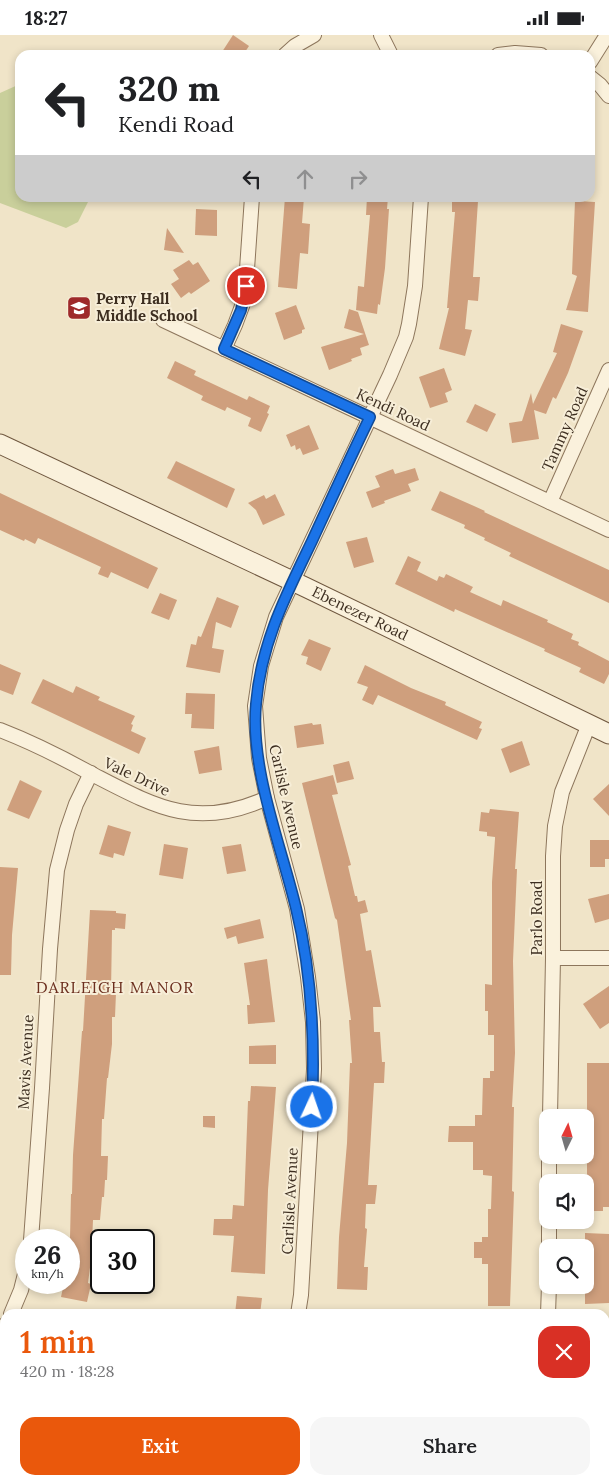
<!DOCTYPE html>
<meta charset="utf-8">
<style>
body{margin:0;font-family:Lora,serif;background:#f6f6f6;color:#202124;height:100vh;display:flex;flex-direction:column;font-size:19px;white-space:nowrap}
*{box-sizing:border-box;margin:0}
p{font-size:16px;color:#757577}
.icon{flex:none;width:28px;height:28px;fill:none;stroke:currentColor;stroke-width:2;stroke-linecap:round;stroke-linejoin:round}
.map{position:relative;flex:1;overflow:hidden}
.side{position:absolute;left:0px;top:1274px;width:610px;height:176px;display:flex;flex-direction:column;background:#fff;border-radius:15px 15px 0 0;box-shadow:0 2px 8px #0003}
.side>*{flex:none}
.top-card{position:absolute;left:15px;top:15px;width:580px;height:152px;border-radius:15px;box-shadow:0 2px 8px #0003;background:#fff;color:#202124;overflow:hidden}
.needle{width:32px;rotate:5deg}
.buttons{position:absolute;left:539px;top:1074px;display:grid;gap:10px}
.buttons a{display:grid;place-items:center;width:55px;height:55px;border-radius:10px;background:#fff;box-shadow:0 2px 8px #0003;font-size:25px}
.speed{position:absolute;left:15px;top:1194px;display:flex;gap:10px;font-size:25px;font-weight:700;text-align:center}
.speed>*{display:grid;place-content:center;width:65px;height:65px;border-radius:50%;background:#fff;box-shadow:0 2px 8px #0003;line-height:1}
.speed small{font-size:12px;font-weight:400}
.speed .limit{border:2px solid #111;border-radius:8px;background:#fff;color:#111}
.pin{position:absolute;display:grid;place-items:center;width:42px;height:42px;color:#fff;margin:-21px;border:2px solid #fff;border-radius:50%;box-shadow:0 1px 5px #0007}
.me{position:absolute;width:55px;margin:-28px;rotate:3deg;stroke-linejoin:round;filter:drop-shadow(0 0 4px #0008)}
.turn{display:flex;align-items:center;gap:18px;height:105px;padding:0 20px;font-size:22px}
.turn .icon{width:65px;height:65px;stroke-width:2.5}
.turn b{display:block;font-size:35px;line-height:42px}
.lanes{display:flex;align-items:center;height:48px;padding:0 20px;background:#0003;justify-content:center;gap:25px;direction:ltr}
.lanes .off{opacity:.35}
.round{display:grid;place-items:center;flex:none;width:52px;height:52px;border-radius:15px;background:#f6f6f6}
.summary{display:flex;align-items:center;justify-content:space-between;height:85px;padding:0 20px}
h1{font-size:30px;font-weight:600;line-height:38px;color:#ea580c}
.action{display:flex;gap:10px;margin-top:auto;padding:10px 20px}
.action a{flex:1;height:58px;border-radius:15px;background:#ea580c;color:#fff;font-size:20px;font-weight:600;line-height:58px;text-align:center}
.action a+a{background:#f6f6f6;color:#202124}
.status{display:flex;justify-content:space-between;align-items:center;height:35px;padding:0 25px;background:#fff;direction:ltr}
.status svg{height:14px;fill:currentColor}
.map>svg:first-child{display:block}
</style>
<div class="status"><b>18:27</b><svg viewBox="0 0 49 12"><path d="M0 12V9h3v3zM5 12V6h3v6zM10 12V3h3v9zM15 12V0h3v12zM26 1h20v11H26zM47 4h2v5h-2z"/></svg></div>
<div class="map">
<svg width="609" height="1449" viewBox="0 0 609 1449">
<rect width="100%" height="100%" fill="#f0e4c8"/>
<!-- green -->
<path fill="#c9cf9b" d="M20 49V162L90 163 78 187 66 193 0 168V58Z"/>
<!-- building -->
<g fill="#cf9f7d">
<path d="M233 0 249 11 243 20H220Z"/>
<path d="M285 162H304L302 188 310 189 308 219 300 218 297 254 278 252Z"/>
<path d="M367 162H388L387 174H389L385 233 380 270 378 269 377 279 356 275 358 251 364 252 370 180H366Z"/>
<path d="M452 164 478 166 473 242H480L478 266 468 265 465 294 472 295 465 321 439 314 449 273H447L455 177H452Z"/>
<path d="M575 166 595 167 588 277 566 275 577 241 572 239Z"/>
<path d="M196 174 217 175V201L195 200Z"/>
<path d="M167 193 184 218 164 215Z"/>
<path d="M189 225 193 230 198 227 210 246 191 259 189 257 181 263 171 249 179 244 173 235Z"/>
<path d="M296 270 305 294 302 295V298L284 305 275 278Z"/>
<path d="M349 274 358 277 369 310 360 313 362 320 351 324 352 326 329 335 321 312 364 299 344 293Z"/>
<path d="M561 289 583 296 568 338 556 364 553 362 546 379 534 375 539 404 512 408 509 388 522 386 531 358 533 369 557 318 553 317Z"/>
<path d="M175 326 196 336 194 340 247 365 249 361 270 371 267 378 269 379 261 397 248 391 251 383 227 372 225 376 201 365 203 361 167 343Z"/>
<path d="M444 333 452 355 445 358 448 367 430 373 419 342Z"/>
<path d="M475 369 496 379 487 397 466 387Z"/>
<path d="M309 390 319 414 303 420 300 413 296 415 295 410 291 412 286 400Z"/>
<path d="M176 426 235 454 227 473 167 443Z"/>
<path d="M415 433 419 445 408 449 411 456 384 466 385 468 372 473 366 457 380 452 375 441 393 434 395 439Z"/>
<path d="M440 456 474 471 485 476 484 477 609 535V568L509 521 511 518 484 505 485 503 464 493 465 490 431 475Z"/>
<path d="M0 458 158 533 148 554 111 537 108 543 98 539 101 532 38 503 35 509 25 504 24 506 0 495Z"/>
<path d="M275 459 285 480 263 490 256 475 248 468 264 460 266 464Z"/>
<path d="M367 502 374 527 354 533 346 507Z"/>
<path d="M408 521 421 527 417 536 437 546 439 541 444 543 446 539 473 552 470 557 501 571 503 565 548 585 547 587 573 599 571 604 579 607 578 610 609 626V639L604 649 579 637 581 633 544 616 545 614 455 574 454 577 395 549Z"/>
<path d="M160 558 177 565 169 585 151 578Z"/>
<path d="M217 562 239 571 231 593 216 587 212 613 224 615 220 638 186 632 191 609 196 610 198 601 201 602Z"/>
<path d="M309 604 331 613 321 636 306 629 308 622 301 620Z"/>
<path d="M0 629 21 638 13 660 0 655Z"/>
<path d="M365 630 411 653 446 667 445 670 482 687 479 693 482 694 477 705 378 660 373 670 362 665 368 652 357 648Z"/>
<path d="M43 644 73 658 76 651 100 662 98 665 135 681 131 689 133 690 131 696 146 703 139 719 31 668Z"/>
<path d="M186 658 215 659 214 694 191 693 192 679H185Z"/>
<path d="M312 688 313 690 321 689 324 709 297 713 294 691Z"/>
<path d="M522 706 530 730 510 738 501 714Z"/>
<path d="M219 711 222 735 199 739 194 716Z"/>
<path d="M349 726 354 744 337 748 333 730Z"/>
<path d="M333 740 338 759 332 760 351 830 348 831 355 861H357L358 867 365 865 368 877 360 879 366 916 371 915 381 972H373L374 997H380L382 1027H385L384 1048H374L368 1150H377L375 1169H366L365 1193 367 1194 364 1232H368L367 1255 337 1254 339 1202 347 1108 350 1028H352L349 985H351L337 885 335 883 302 748Z"/>
<path d="M20 745 42 756 29 784 7 775Z"/>
<path d="M609 749V781L593 764Z"/>
<path d="M490 774 519 777 515 834H517L513 926 515 1018 512 1072H514L512 1156 514 1157 510 1271H488V1229H482V1223H474V1207H482V1202H488V1174H491L492 1141 483 1140V1135H473V1107H448L449 1091H475V1080H482L483 1043H490V1036H494V1000H488V976H485V949L492 950V847L495 804V802L487 801V797L479 796 481 777 489 778Z"/>
<path d="M108 790 131 797 124 821 114 818 113 823 99 819Z"/>
<path d="M590 805H609V824H605V832H590Z"/>
<path d="M164 809 188 813 183 844 159 840Z"/>
<path d="M241 809 246 836 227 839 222 812Z"/>
<path d="M0 832 18 833 12 900 11 940H0Z"/>
<path d="M609 859V884L595 888 588 864Z"/>
<path d="M90 875 116 876V878L126 879 125 894 115 893V895H112L111 957 116 958 115 982H112V1009L108 1043H107L104 1084H102L101 1121H108L107 1145H105L104 1162H102L100 1185H93L92 1207H101V1225H91L88 1248 91 1249 87 1267 61 1262 64 1248H69L71 1159H72L73 1120 82 996H83Z"/>
<path d="M260 884 264 903 238 909 236 901 227 904 224 893Z"/>
<path d="M267 924 275 987 248 989 247 970H250L244 928Z"/>
<path d="M609 951V988L600 994 583 969Z"/>
<path d="M276 1010V1029H249V1011Z"/>
<path d="M587 1028H609V1172H603V1176H587Z"/>
<path d="M251 1051 276 1052 268 1155 265 1239 231 1237 234 1201 213 1200 214 1184H232L233 1170 244 1171 248 1066H250Z"/>
<path d="M203 1081H215V1093L203 1092Z"/>
<path d="M585 1198 609 1199V1268L585 1269Z"/>
<path d="M237 1261 262 1263 260 1279H235Z"/>
</g>
<g fill="none" stroke-linecap="round" stroke-linejoin="round">
<defs>
<g id="street">
<path d="M381 0 391 20"/>
<path d="M285 20 295 11 314 0"/>
<path d="M498 20 515 18 541 20"/>
<path d="M590 27 607 0"/>
<path d="M590 42 600 50 609 61"/>
<path d="M163 285 609 495"/>
<path d="M224 314 235 290 245 263 252 162"/>
<path d="M550 467 609 335"/>
<path d="M0 695C31 707 61 722 90 738 154 771 195 796 267 763"/>
<path d="M553 923H609"/>
<path d="M550 1082 553 923V821L555 791 562 757 589 689"/>
<path d="M549 1148V1120"/>
<path d="M31 1205 42 1053 50 914 57 835 67 795 76 769 91 738"/>
<path d="M549 1212V1185"/>
<path d="M11 1279 21 1255 26 1235"/>
<path d="M298 1279 301 1260 314 1034 313 987 308 942 297 874 267 763 259 723 255 671 261 631 276 582 390 340 406 302 409 289 415 251 421 162"/>
<path d="M548 1279 549 1250"/>
<path d="M0 1299 5 1290"/>
<path d="M0 1341 5 1345"/>
<path d="M229 1445 231 1449"/>
<path d="M539 1449V1445"/>
</g>
<g id="secondary">
<path id="s1" d="M0 409 305 552 609 699"/>
</g>
</defs>
<!-- street casing -->
<use href="#street" stroke="#8d765c" stroke-width="16"/>
<!-- secondary casing -->
<use href="#secondary" stroke="#6f573f" stroke-width="21"/>
<!-- street -->
<use href="#street" stroke="#faf1dc" stroke-width="14"/>
<!-- secondary -->
<use href="#secondary" stroke="#faf1dc" stroke-width="19"/>
</g>
<g fill="none" stroke-linecap="round" stroke-linejoin="round">
<defs>
<path id="route" d="M246 251 241 275 224 314 370 382C350 423 331 465 312 506 286 560 261 608 256 669 250 734 281 810 296 873 312 938 315 1005 312 1072"/>
</defs>
<!-- route casing -->
<use href="#route" stroke="#114b97" stroke-width="12"/>
<!-- route -->
<use href="#route" stroke="#1a73e8" stroke-width="9"/>
</g>
<!-- icons -->
<defs>
<symbol id="school-square" viewBox="-11 -11 22 22"><rect x="-9" y="-9" width="18" height="18" rx="4" fill="#9e2a2b" stroke="#f7eed8"/><path d="M0-5L7-2L0 1L-7-2ZM-4 1L0 2.5L4 1V4Q0 6-4 4Z" fill="#fff"/></symbol>
</defs>
<g fill-rule="evenodd">
<use href="#school-square" x="65" y="259" width="28" height="28"/>
</g>
<g text-anchor="middle" stroke-width="4" stroke-linejoin="round" paint-order="stroke">
<!-- poi labels -->
<g font-size="15" font-weight="bold" fill="#3d2e20" stroke="#f7eed8" text-anchor="start">
<text x="96" y="269">Perry Hall<tspan x="96" dy="17">Middle School</tspan></text>
</g>
<!-- street labels -->
<g font-size="15" fill="#3d2e20" stroke="#f7eed8">
<text transform="translate(393 375) rotate(25)" y="5">Kendi Road</text>
<text transform="translate(565 394) rotate(-66)" y="5">Tammy Road</text>
<text dy="5" stroke="none"><textPath href="#s1" startOffset="398">Ebenezer Road</textPath></text>
<text transform="translate(137 742) rotate(25)" y="5">Vale Drive</text>
<text transform="translate(286 762) rotate(77)" y="5">Carlisle Avenue</text>
<text transform="translate(537 883) rotate(-90)" y="5">Parlo Road</text>
<text transform="translate(26 1027) rotate(-87)" y="5">Mavis Avenue</text>
<text transform="translate(290 1166) rotate(-87)" y="5">Carlisle Avenue</text>
</g>
<!-- neighbourhood labels -->
<g font-size="16" letter-spacing="1" fill="#6b2e1e" stroke="#f7eed8">
<text x="115" y="958">DARLEIGH MANOR</text>
</g>
</g>
</svg>
<div class="buttons">
<a><svg class="needle" viewBox="-14 -14 28 28"><path d="M0-13l5 13h-10z" fill="#e53935"/><path d="M0 13l5-13h-10z" fill="#757577"/></svg></a>
<a><svg class="icon" aria-label="sound" viewBox="0 0 24 24"><path d="M4 9h4l5-4v14l-5-4H4zM17 9q2 3 0 6"/></svg></a>
<a><svg class="icon" aria-label="search" viewBox="0 0 24 24"><circle cx="10" cy="10" r="6"/><path d="M15 15l6 6"/></svg></a>
</div>
<div class="speed"><div>26<small>km/h</small></div><div class="limit">30</div></div>
<div class="pin" style="left:246px;top:251px;background:#d93025"><svg class="icon" aria-label="arrive" viewBox="0 0 24 24"><path d="M6 21V4h12l-3 4 3 4H6"/></svg></div>
<svg class="me" style="left:312px;top:1072px" viewBox="-20 -20 40 40"><circle r="17" fill="#1a73e8" stroke="#fff" stroke-width="3"/><path d="M0-11L8 9 0 5-8 9z" fill="#fff"/></svg>
<div class="top-card">
<div class="turn"><svg class="icon" aria-label="left" viewBox="0 0 24 24"><path d="M17 20v-9H6M10 6l-5 5 5 5"/></svg><div><b>320 m</b>Kendi Road</div></div>
<div class="lanes"><svg class="icon" aria-label="left" viewBox="0 0 24 24"><path d="M17 20v-9H6M10 6l-5 5 5 5"/></svg><svg class="icon off" aria-label="ahead" viewBox="0 0 24 24"><path d="M12 20V5M6 11l6-6 6 6"/></svg><svg class="icon off" aria-label="right" viewBox="0 0 24 24"><path d="M7 20v-9h11M14 6l5 5-5 5"/></svg></div>
</div>
<section class="side">
<div class="summary"><div><h1>1 min</h1><p>420 m · 18:28</p></div><a class="round" style="background:#d93025;color:#fff"><svg class="icon" aria-label="close" viewBox="0 0 24 24"><path d="M6 6l12 12M18 6L6 18"/></svg></a></div>
<div class="action"><a>Exit</a><a>Share</a></div>
</section>
</div>
